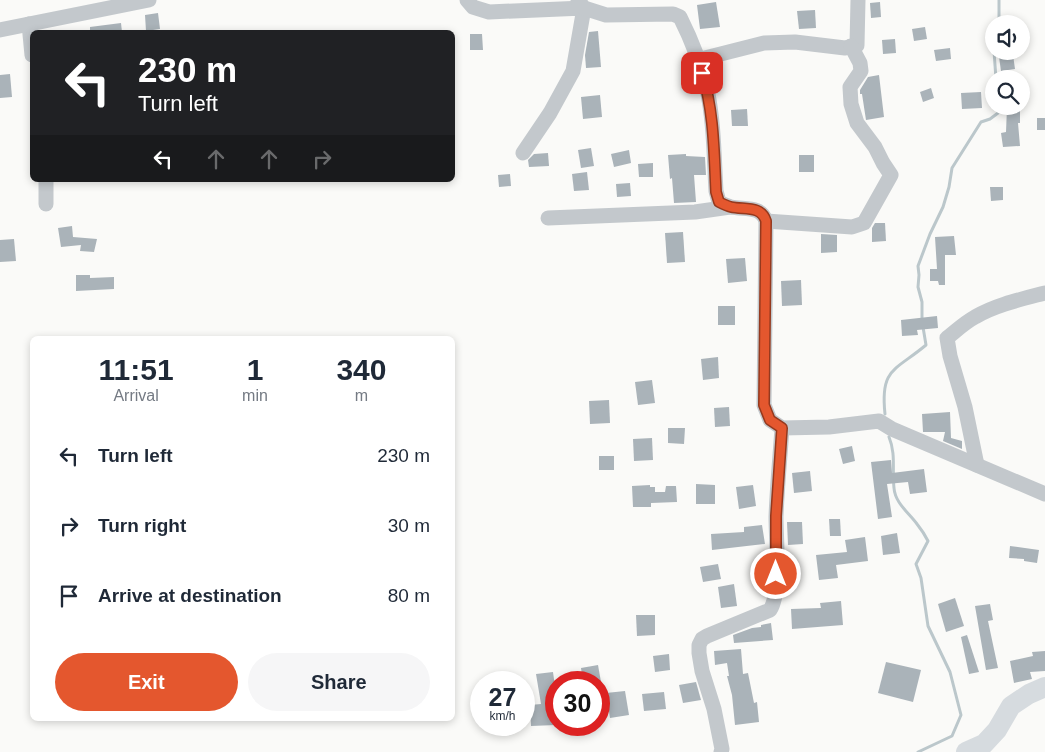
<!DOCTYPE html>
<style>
body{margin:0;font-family:Helvetica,sans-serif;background:#f6f6f7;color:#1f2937;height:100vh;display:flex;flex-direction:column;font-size:19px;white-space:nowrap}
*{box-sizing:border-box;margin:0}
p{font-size:16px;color:#747a83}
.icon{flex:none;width:28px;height:28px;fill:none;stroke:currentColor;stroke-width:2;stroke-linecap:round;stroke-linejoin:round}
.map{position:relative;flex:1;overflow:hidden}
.panel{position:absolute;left:30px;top:336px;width:425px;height:385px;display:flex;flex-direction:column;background:#fff;border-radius:8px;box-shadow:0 2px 8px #0003}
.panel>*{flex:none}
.top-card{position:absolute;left:30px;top:30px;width:425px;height:152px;border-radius:8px;box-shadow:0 2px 8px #0003;background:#202124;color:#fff;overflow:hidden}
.controls{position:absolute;left:985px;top:15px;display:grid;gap:10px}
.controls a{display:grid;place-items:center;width:45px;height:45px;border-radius:50%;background:#fff;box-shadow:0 2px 8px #0003;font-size:25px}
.speed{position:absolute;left:470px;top:671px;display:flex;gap:10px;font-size:25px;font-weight:700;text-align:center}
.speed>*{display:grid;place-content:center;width:65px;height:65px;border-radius:50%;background:#fff;box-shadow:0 2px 8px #0003;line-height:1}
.speed small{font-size:12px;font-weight:400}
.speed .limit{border:8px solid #d22;background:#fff;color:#111}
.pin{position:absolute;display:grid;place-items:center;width:42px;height:42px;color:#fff;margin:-21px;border-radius:10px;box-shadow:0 2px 8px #0006}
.me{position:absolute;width:55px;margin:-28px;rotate:0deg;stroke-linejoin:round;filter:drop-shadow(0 0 4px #0008)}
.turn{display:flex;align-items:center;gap:18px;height:105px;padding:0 25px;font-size:22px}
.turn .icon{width:65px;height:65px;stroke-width:2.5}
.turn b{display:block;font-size:35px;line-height:42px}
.lanes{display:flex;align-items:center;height:48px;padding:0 25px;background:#0003;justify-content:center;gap:25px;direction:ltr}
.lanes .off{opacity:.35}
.eta{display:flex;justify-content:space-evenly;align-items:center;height:85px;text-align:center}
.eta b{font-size:30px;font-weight:800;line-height:35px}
.primary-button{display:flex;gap:10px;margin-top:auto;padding:10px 25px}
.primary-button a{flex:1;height:58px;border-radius:30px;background:#e4572e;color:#fff;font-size:20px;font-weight:800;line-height:58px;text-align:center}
.primary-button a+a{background:#f6f6f7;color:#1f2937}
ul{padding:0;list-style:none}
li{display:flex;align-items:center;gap:15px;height:70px;padding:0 25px}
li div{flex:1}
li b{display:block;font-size:19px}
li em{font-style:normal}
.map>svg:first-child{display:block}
</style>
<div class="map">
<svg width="1045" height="752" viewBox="0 0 1045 752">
<rect width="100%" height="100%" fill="#fafaf8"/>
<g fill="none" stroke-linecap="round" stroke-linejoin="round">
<!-- stream -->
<g stroke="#bbc7cb" stroke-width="3">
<path d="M999 0V24"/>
<path d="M994 51 996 79"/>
<path d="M922 321V302L918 287 919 275 918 266 930 234 943 207 949 187 952 168 981 122 990 119 998 113 1000 106"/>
<path d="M885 414C880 368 895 371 926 345L923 327"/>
<path d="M889 437C896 454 892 469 894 488 895 503 909 513 917 524 921 529 925 535 928 541L916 564 921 578 928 626 950 672 961 715 952 736 918 752"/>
</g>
</g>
<!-- building -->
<g fill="#aab3b9">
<path d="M716 2 720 27 700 29 697 5Z"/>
<path d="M880 2 881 17 871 18 870 3Z"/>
<path d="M815 10 816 28 799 29 797 11Z"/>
<path d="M158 13 160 29 146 31 145 15Z"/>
<path d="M121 23 122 32H90V27Z"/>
<path d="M925 27 927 39 914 41 912 29Z"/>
<path d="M598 31 601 67 586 68 585 55 589 32Z"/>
<path d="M470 34H482L483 50H470Z"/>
<path d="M895 39 896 53 883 54 882 40Z"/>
<path d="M950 48 951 59 936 61 934 50Z"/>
<path d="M1013 55 1015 69 1001 71 999 57Z"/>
<path d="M10 74 12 97 0 98V75Z"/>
<path d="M879 75 884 117 866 120 862 94H860V90L868 77Z"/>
<path d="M931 88 934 98 923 102 920 92Z"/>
<path d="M981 92 982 108 962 109 961 93Z"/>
<path d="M600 95 602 117 583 119 581 97Z"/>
<path d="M1007 107 1020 108V123H1018L1020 146 1003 147 1001 133 1006 132Z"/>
<path d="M747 109 748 126H732L731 110Z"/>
<rect x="1037" y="118" width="8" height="12"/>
<path d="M591 148 594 166 581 168 578 150Z"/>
<path d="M629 150 631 163 614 167 611 154Z"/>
<path d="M548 153 549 166 529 167 528 160 534 154Z"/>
<path d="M686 154V156L705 157 706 175H694L696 202 674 203 672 178 670 179 668 155Z"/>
<rect x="799" y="155" width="15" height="17"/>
<path d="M653 163V177H639L638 164Z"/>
<path d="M587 172 589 190 574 191 572 174Z"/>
<path d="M510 174 511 186 499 187 498 175Z"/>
<path d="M630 183 631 196 617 197 616 184Z"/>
<path d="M990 187H1003V200L991 201Z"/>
<path d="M875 223H885L886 241 872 242V228Z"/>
<path d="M72 226 73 237 97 239 94 252 80 251 81 245 61 247 58 228Z"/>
<path d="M683 232 685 262 667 263 665 233Z"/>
<path d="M821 234 837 235V252L821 253Z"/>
<path d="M954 236 956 255H945V285H939L938 281H930V269H937L935 237Z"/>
<path d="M14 239 16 261 0 262V240Z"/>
<path d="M745 258 747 281 728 283 726 259Z"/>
<path d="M76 275H90V278L114 277V289L76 291Z"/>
<path d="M801 280 802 305 782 306 781 281Z"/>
<rect x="718" y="306" width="17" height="19"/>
<path d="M937 316 938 328 917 330 918 335 902 336 901 320Z"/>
<path d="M718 357 719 378 703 380 701 359Z"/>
<path d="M652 380 655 403 638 405 635 382Z"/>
<path d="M609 400 610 423 590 424 589 401Z"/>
<path d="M729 407 730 426 715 427 714 408Z"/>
<path d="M950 412 951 438 962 441V449L943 441 945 432H923L922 414Z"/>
<path d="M668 428H685L684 444 668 443Z"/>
<path d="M652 438 653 460 634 461 633 439Z"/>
<path d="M852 446 855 461 843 464 839 449Z"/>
<rect x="599" y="456" width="15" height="14"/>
<path d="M891 460 892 473 924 469 927 492 910 494 908 482 887 484 892 517 878 519 871 462Z"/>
<path d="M810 471 812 491 794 493 792 473Z"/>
<path d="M696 484 715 485V504H696Z"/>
<path d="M650 485V487H655V492H665L666 486H676L677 502 651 503V507H633L632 486Z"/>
<path d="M753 485 756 506 739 509 736 487Z"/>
<path d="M829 519H840L841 536H830Z"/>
<path d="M787 522H802L803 544 788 545Z"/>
<path d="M762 525 765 544 712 550 711 534 744 532V527Z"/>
<path d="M897 533 900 553 883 555 881 536Z"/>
<path d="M865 537 868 561 836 565 838 578 819 580 816 555 847 552 845 540Z"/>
<path d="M1010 546 1039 550 1037 563 1024 561V559L1009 558Z"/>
<path d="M718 564 721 579 703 582 700 567Z"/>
<path d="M734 584 737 606 721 608 718 587Z"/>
<path d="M955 598 964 626 946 632 938 604Z"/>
<path d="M841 601 843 625 792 629 791 609 821 608 820 603Z"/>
<path d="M990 604 993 620 988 621 998 668 986 670 975 606Z"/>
<path d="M636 615H655V635L637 636Z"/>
<path d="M771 623 773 640 734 643 733 635 752 628 761 627V625Z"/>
<path d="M967 635 979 672 969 674 961 637Z"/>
<path d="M741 649 743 674 748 673 754 703 757 702 759 722 735 725 732 695 727 676H729L727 663 715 665 714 651Z"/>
<path d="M1045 651V671L1030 672 1032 679 1014 683 1010 661 1033 656 1032 652Z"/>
<path d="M669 654 670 670 655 672 653 656Z"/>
<path d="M886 662 921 670 913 702 878 693Z"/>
<path d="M598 665 601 682H583L581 668Z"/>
<path d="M553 672 556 694V725L531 726 530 705 541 704 536 674Z"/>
<path d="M696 682 701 700 683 703 679 685Z"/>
<path d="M625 691 629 715 610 718 606 693Z"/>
<path d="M664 692 666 709 644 711 642 694Z"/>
</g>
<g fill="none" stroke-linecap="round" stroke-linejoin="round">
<!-- minor -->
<g stroke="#c3c8cc" stroke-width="15">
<path d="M467 0 473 7 489 12 584 8 573 71 550 113 523 153"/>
<path d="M578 0 584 8 606 15 673 14 680 17C691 39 701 64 707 89 714 122 714 157 716 191L719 202C723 204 727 206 731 207 744 210 761 205 766 221L764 405 770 420 782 428 829 427 879 421 892 429 1045 494"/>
<path d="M29 24 32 55"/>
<path d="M0 30 149 0"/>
<path d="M697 60 764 43 795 42 845 48 857 45 858 0"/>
<path d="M46 180V204"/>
<path d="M548 218 695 212 730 207"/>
<path d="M766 221 852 227 864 223 891 175 883 163 875 147 857 123 851 104 850 87 861 71 860 63 851 46"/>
<path d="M977 465 965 407 950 356 947 338C956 331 964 323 975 317 995 305 1022 299 1045 293"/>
<path d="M721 752 722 749 714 709 702 671 699 653V645L702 639 707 636 770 610C781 594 776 538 776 517 777 488 780 458 782 428"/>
</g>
<!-- major -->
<path stroke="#d6dbdf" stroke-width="20" d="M966 752 984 744 997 730 1011 706 1029 694 1045 687"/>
</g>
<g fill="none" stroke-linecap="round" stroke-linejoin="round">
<defs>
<path id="route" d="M702 73C714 111 714 152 716 192L719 202C723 204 727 206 731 207 744 210 761 205 766 221L764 405 770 420 782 428 776 516V574"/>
</defs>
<!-- route casing -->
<use href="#route" stroke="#94391e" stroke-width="12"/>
<!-- route -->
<use href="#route" stroke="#e4572e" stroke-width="9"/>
</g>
</svg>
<div class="controls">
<a><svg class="icon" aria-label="sound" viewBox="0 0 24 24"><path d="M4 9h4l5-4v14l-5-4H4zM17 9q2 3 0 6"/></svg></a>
<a><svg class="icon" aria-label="search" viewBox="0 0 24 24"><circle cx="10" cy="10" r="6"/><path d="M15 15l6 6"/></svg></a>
</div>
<div class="speed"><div>27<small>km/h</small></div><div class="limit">30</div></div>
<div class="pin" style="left:702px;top:73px;background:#d93025"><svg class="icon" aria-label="arrive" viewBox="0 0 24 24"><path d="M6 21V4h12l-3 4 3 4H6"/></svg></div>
<svg class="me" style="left:776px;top:574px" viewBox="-20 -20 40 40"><circle r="17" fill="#e4572e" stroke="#fff" stroke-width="3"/><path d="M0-11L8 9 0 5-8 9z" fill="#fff"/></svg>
<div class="top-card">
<div class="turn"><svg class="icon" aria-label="left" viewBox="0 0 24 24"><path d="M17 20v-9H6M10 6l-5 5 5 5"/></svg><div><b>230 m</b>Turn left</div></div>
<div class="lanes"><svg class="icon" aria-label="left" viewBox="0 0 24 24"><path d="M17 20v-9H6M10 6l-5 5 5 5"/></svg><svg class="icon off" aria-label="ahead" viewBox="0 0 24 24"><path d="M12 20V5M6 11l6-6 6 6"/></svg><svg class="icon off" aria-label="ahead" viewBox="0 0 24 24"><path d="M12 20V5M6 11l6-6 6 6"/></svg><svg class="icon off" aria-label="right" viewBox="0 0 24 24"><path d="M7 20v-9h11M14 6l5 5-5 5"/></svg></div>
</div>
<section class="panel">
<div class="eta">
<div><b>11:51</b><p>Arrival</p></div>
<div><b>1</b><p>min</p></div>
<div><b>340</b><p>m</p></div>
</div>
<ul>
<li><svg class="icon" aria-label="left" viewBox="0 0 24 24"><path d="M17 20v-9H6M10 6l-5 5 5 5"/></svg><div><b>Turn left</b></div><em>230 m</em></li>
<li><svg class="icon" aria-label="right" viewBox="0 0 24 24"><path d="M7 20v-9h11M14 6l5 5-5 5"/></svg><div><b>Turn right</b></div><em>30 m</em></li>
<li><svg class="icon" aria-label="arrive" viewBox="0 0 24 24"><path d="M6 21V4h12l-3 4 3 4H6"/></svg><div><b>Arrive at destination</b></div><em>80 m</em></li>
</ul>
<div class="primary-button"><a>Exit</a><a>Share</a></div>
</section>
</div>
